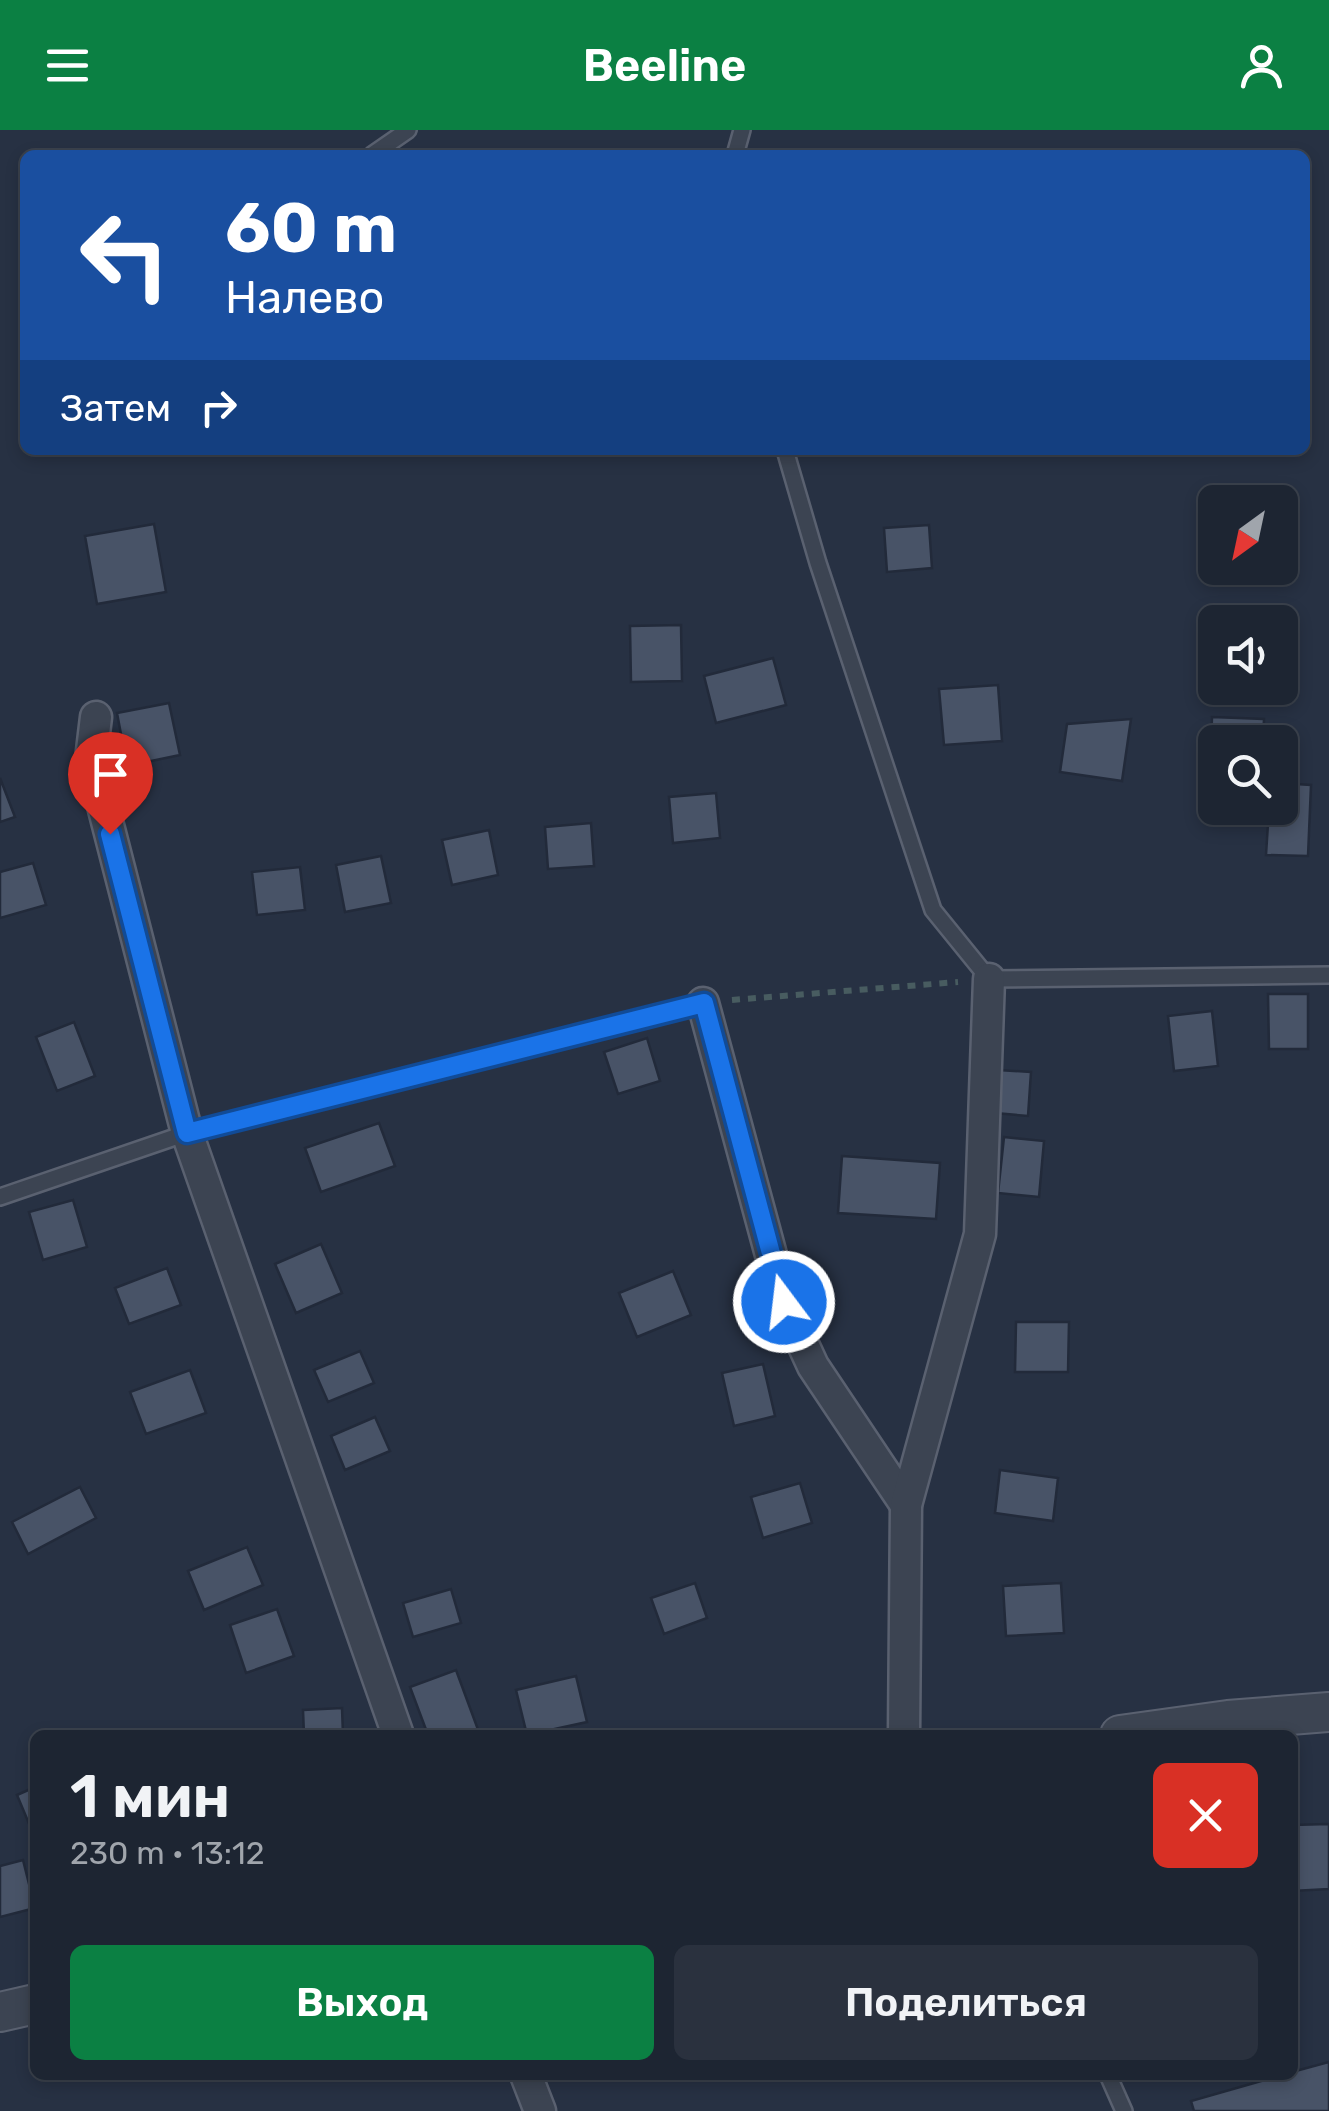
<!DOCTYPE html>
<html lang="ru">
<meta charset="utf-8">
<style>
body{margin:0;font-family:Rubik,sans-serif;background:#2a313e;color:#f1f3f6;height:100vh;display:flex;flex-direction:column;font-size:38px;white-space:nowrap}
*{box-sizing:border-box;margin:0}
p{font-size:32px;color:#a0a5ac}
.icon{flex:none;width:55px;height:55px;fill:none;stroke:currentColor;stroke-width:2;stroke-linecap:round;stroke-linejoin:round}
.map{position:relative;flex:1;overflow:hidden}
.panel{position:absolute;left:30px;top:1600px;width:1268px;height:350px;display:flex;flex-direction:column;background:#1d2532;border-radius:15px;box-shadow:0 5px 15px #0003,0 0 0 2px #3b424d}
.panel>*{flex:none}
.hud{position:absolute;left:20px;top:20px;width:1290px;height:305px;border-radius:15px;box-shadow:0 5px 15px #0003,0 0 0 2px #3b424d;background:#1a4fa0;color:#fff;overflow:hidden}
.needle{width:65px;rotate:213deg}
.fabs{position:absolute;left:1198px;top:355px;display:grid;gap:20px}
.fabs a{display:grid;place-items:center;width:100px;height:100px;border-radius:15px;background:#1d2532;box-shadow:0 5px 15px #0003,0 0 0 2px #3b424d;font-size:50px}
.pin{position:absolute;display:grid;place-items:center;width:85px;height:85px;color:#fff;margin:-102px -42px;border-radius:50% 50% 50% 0;rotate:-45deg;box-shadow:0 0 10px #0007}
.pin .icon{rotate:45deg}
.me{position:absolute;width:110px;margin:-55px;rotate:345deg;stroke-linejoin:round;filter:drop-shadow(0 0 8px #0008)}
.turn{display:flex;align-items:center;gap:35px;height:210px;padding:0 40px;font-size:45px}
.turn .icon{width:130px;height:130px;stroke-width:2.5}
.turn b{display:block;font-size:70px;line-height:85px}
.then{display:flex;align-items:center;height:95px;padding:0 40px;background:#0003;gap:20px;font-size:38px}
.round{display:grid;place-items:center;flex:none;width:105px;height:105px;border-radius:15px;background:#2a313e}
.headline{display:flex;align-items:center;justify-content:space-between;height:170px;padding:0 40px}
h1{font-size:60px;font-weight:600;line-height:75px}
.action{display:flex;gap:20px;margin-top:auto;padding:20px 40px}
.action a{flex:1;height:115px;border-radius:15px;background:#0b8043;color:#fff;font-size:40px;font-weight:600;line-height:115px;text-align:center}
.action a+a{background:#2a313e;color:#f1f3f6}
header{display:flex;justify-content:space-between;align-items:center;height:130px;padding:0 40px;background:#0b8043;color:#fff;font-size:45px;font-weight:600}
.map>svg:first-child{display:block}
</style>
<header><svg class="icon" aria-label="menu" viewBox="0 0 24 24"><path d="M4 6h16M4 12h16M4 18h16"/></svg>Beeline<svg class="icon" aria-label="person" viewBox="0 0 24 24"><circle cx="12" cy="8" r="4"/><path d="M4 21q1-7 8-7t8 7"/></svg></header>
<div class="map">
<svg width="1329" height="1981" viewBox="0 0 1329 1981">
<rect width="100%" height="100%" fill="#273143"/>
<!-- building -->
<g fill="#485367" stroke="#222a3a" stroke-width="2.5">
<path d="M154 394 166 462 97 474 85 406Z"/>
<path d="M929 395 932 438 887 442 884 398Z"/>
<path d="M681 495 682 551 631 552 630 496Z"/>
<path d="M773 528 786 575 716 593 704 546Z"/>
<path d="M998 555 1002 611 944 615 939 559Z"/>
<path d="M169 573 180 625 127 636 117 583Z"/>
<path d="M1212 587 1264 589 1263 612H1215V646H1210Z"/>
<path d="M1131 589 1122 651 1060 642 1067 594Z"/>
<path d="M0 648 15 687 0 692Z"/>
<path d="M1280 653 1311 655 1308 726 1266 725 1269 678H1280Z"/>
<path d="M716 663 720 708 673 713 669 667Z"/>
<path d="M591 693 594 736 548 739 545 697Z"/>
<path d="M489 700 498 745 452 755 442 710Z"/>
<path d="M381 726 391 773 345 782 336 735Z"/>
<path d="M33 733 46 775 0 788V742Z"/>
<path d="M300 737 305 780 257 785 252 742Z"/>
<path d="M1268 864H1308V919H1269Z"/>
<path d="M1212 881 1218 936 1174 941 1168 886Z"/>
<path d="M74 892 95 946 57 961 36 907Z"/>
<path d="M647 908 660 951 618 964 604 922Z"/>
<path d="M998 940 1031 942 1028 986 995 983Z"/>
<path d="M379 993 395 1036 321 1062 305 1018Z"/>
<path d="M1004 1007 1044 1011 1039 1067 998 1063Z"/>
<path d="M842 1026 940 1033 936 1089 838 1083Z"/>
<path d="M73 1070 87 1117 43 1130 29 1082Z"/>
<path d="M321 1114 342 1163 296 1183 275 1134Z"/>
<path d="M167 1138 181 1175 129 1194 115 1158Z"/>
<path d="M673 1141 691 1185 637 1207 619 1163Z"/>
<path d="M1016 1192H1069L1068 1242H1015Z"/>
<path d="M360 1221 374 1253 328 1272 314 1240Z"/>
<path d="M763 1234 775 1286 734 1296 722 1243Z"/>
<path d="M190 1240 206 1283 146 1304 130 1262Z"/>
<path d="M375 1287 390 1321 345 1340 331 1306Z"/>
<path d="M1000 1340 1058 1348 1053 1391 995 1383Z"/>
<path d="M800 1353 812 1393 763 1408 751 1367Z"/>
<path d="M80 1357 96 1388 28 1424 12 1392Z"/>
<path d="M247 1417 263 1455 204 1480 188 1441Z"/>
<path d="M695 1453 707 1488 664 1504 651 1468Z"/>
<path d="M1061 1453 1064 1503 1006 1506 1003 1456Z"/>
<path d="M451 1459 461 1493 413 1507 403 1473Z"/>
<path d="M277 1479 294 1526 246 1543 230 1495Z"/>
<path d="M456 1540 480 1605H428L410 1557Z"/>
<path d="M576 1546 587 1592 527 1605 516 1560Z"/>
<path d="M342 1578 343 1605H304L303 1580Z"/>
<path d="M35 1657V1708L17 1665Z"/>
<path d="M1329 1694V1759L1292 1761V1695Z"/>
<path d="M23 1730 35 1778 0 1787V1736Z"/>
<path d="M1329 1932V1981H1194L1191 1971 1282 1945H1292V1942Z"/>
</g>
<g fill="none" stroke-linecap="round" stroke-linejoin="round">
<defs>
<g id="service">
<path d="M372 25 408 0"/>
<path d="M735 25 742 0"/>
<path d="M785 320 818 433 933 780 989 849 1329 845"/>
<path d="M0 1067 187 1003 703 873"/>
<path d="M1108 1945 1124 1981"/>
</g>
<g id="minor">
<path d="M96 587 91 629 187 1003 398 1605"/>
<path d="M703 873 784 1173 813 1236 906 1375"/>
<path d="M904 1605 906 1375 980 1104 989 849"/>
<path d="M526 1945 540 1981"/>
</g>
<g id="tertiary">
<path d="M1120 1605 1228 1590 1329 1582"/>
<path d="M0 1882 35 1874"/>
</g>
</defs>
<!-- service casing -->
<use href="#service" stroke="#5a6170" stroke-width="20"/>
<!-- minor casing -->
<use href="#minor" stroke="#5a6170" stroke-width="35"/>
<!-- tertiary casing -->
<use href="#tertiary" stroke="#5a6170" stroke-width="42"/>
<!-- path -->
<path stroke="#485c60" stroke-width="6" stroke-dasharray="8 8" stroke-linecap="butt" d="M732 870 958 852"/>
<!-- service -->
<use href="#service" stroke="#3c4452" stroke-width="15"/>
<!-- minor -->
<use href="#minor" stroke="#3c4452" stroke-width="30"/>
<!-- tertiary -->
<use href="#tertiary" stroke="#3c4452" stroke-width="38"/>
</g>
<g fill="none" stroke-linecap="round" stroke-linejoin="round">
<defs>
<path id="route" d="M110 704 187 1003 704 873 784 1172"/>
</defs>
<!-- route casing -->
<use href="#route" stroke="#114b97" stroke-width="25"/>
<!-- route -->
<use href="#route" stroke="#1a73e8" stroke-width="18"/>
</g>
</svg>
<div class="fabs">
<a><svg class="needle" viewBox="-14 -14 28 28"><path d="M0-13l5 13h-10z" fill="#e53935"/><path d="M0 13l5-13h-10z" fill="#a0a5ac"/></svg></a>
<a><svg class="icon" aria-label="sound" viewBox="0 0 24 24"><path d="M4 9h4l5-4v14l-5-4H4zM17 9q2 3 0 6"/></svg></a>
<a><svg class="icon" aria-label="search" viewBox="0 0 24 24"><circle cx="10" cy="10" r="6"/><path d="M15 15l6 6"/></svg></a>
</div>
<div class="pin" style="left:110px;top:704px;background:#d93025"><svg class="icon" aria-label="arrive" viewBox="0 0 24 24"><path d="M6 21V4h12l-3 4 3 4H6"/></svg></div>
<svg class="me" style="left:784px;top:1172px" viewBox="-20 -20 40 40"><circle r="17" fill="#1a73e8" stroke="#fff" stroke-width="3"/><path d="M0-11L8 9 0 5-8 9z" fill="#fff"/></svg>
<div class="hud">
<div class="turn"><svg class="icon" aria-label="left" viewBox="0 0 24 24"><path d="M17 20v-9H6M10 6l-5 5 5 5"/></svg><div><b>60 m</b>Налево</div></div>
<div class="then">Затем<svg class="icon" aria-label="right" viewBox="0 0 24 24"><path d="M7 20v-9h11M14 6l5 5-5 5"/></svg></div>
</div>
<section class="panel">
<div class="headline"><div><h1>1 мин</h1><p>230 m · 13:12</p></div><a class="round" style="background:#d93025;color:#fff"><svg class="icon" aria-label="close" viewBox="0 0 24 24"><path d="M6 6l12 12M18 6L6 18"/></svg></a></div>
<div class="action"><a>Выход</a><a>Поделиться</a></div>
</section>
</div>
